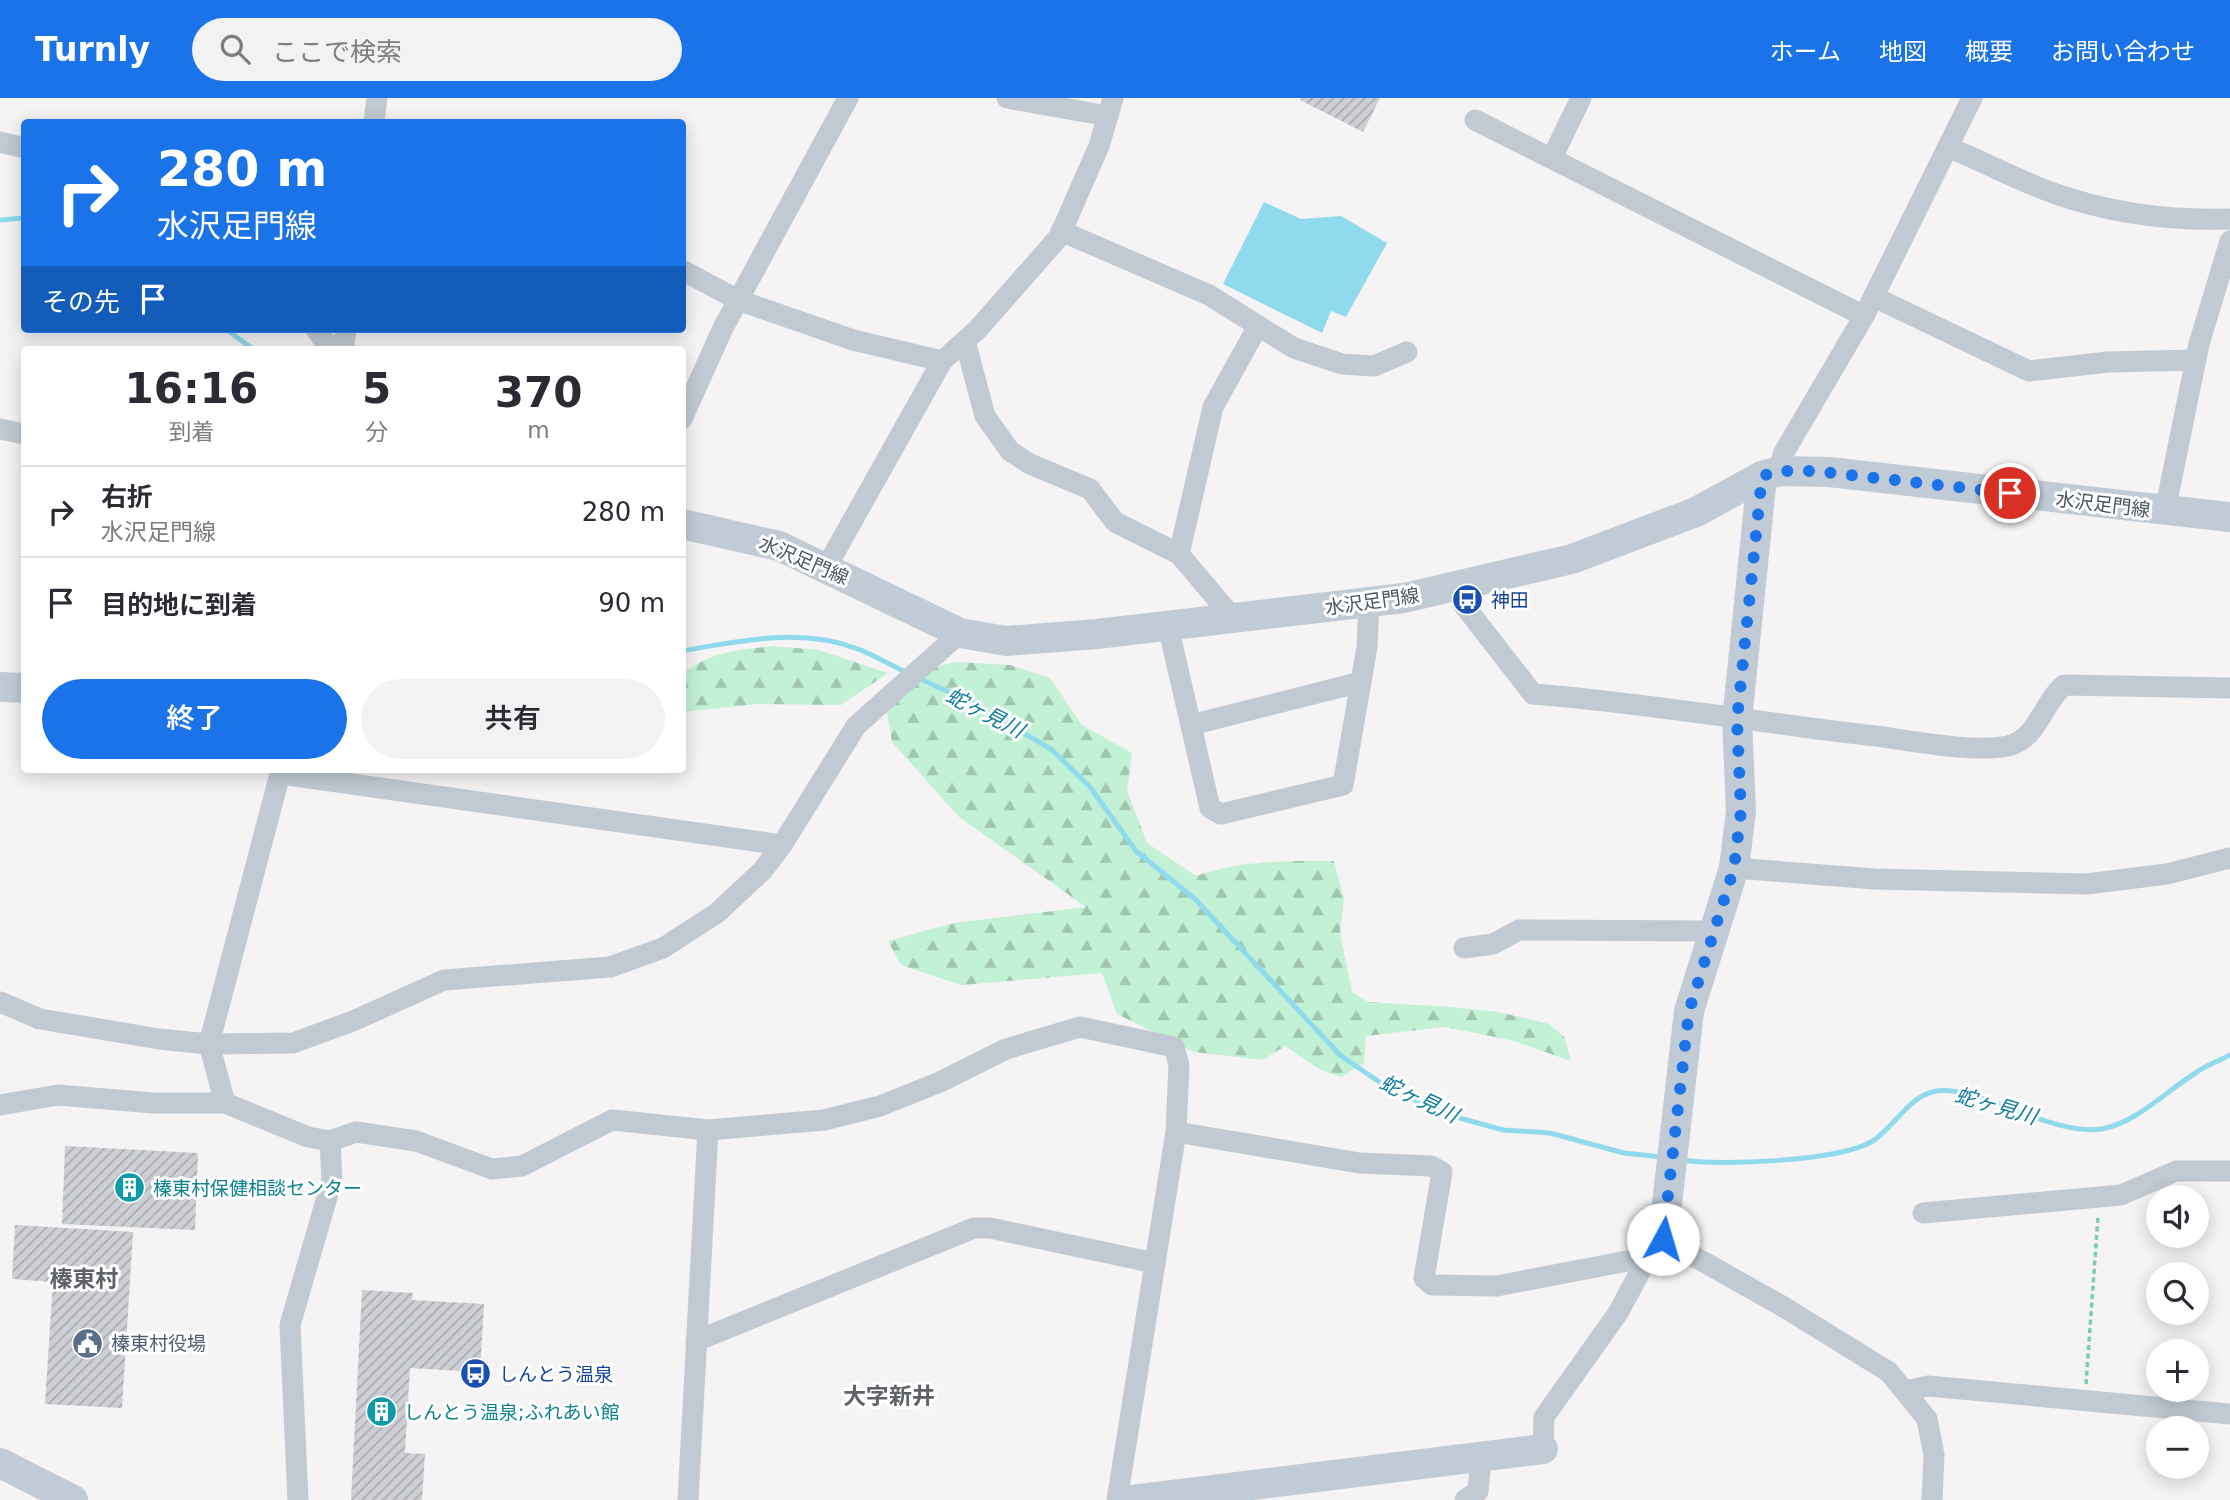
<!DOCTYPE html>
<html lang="ja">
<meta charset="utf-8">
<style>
body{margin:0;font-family:"DejaVu Sans","Noto Sans JP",sans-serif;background:#f2f2f3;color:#2b2b33;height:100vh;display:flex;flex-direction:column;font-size:26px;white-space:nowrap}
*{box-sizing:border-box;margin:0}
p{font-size:23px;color:#7c7c81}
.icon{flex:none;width:38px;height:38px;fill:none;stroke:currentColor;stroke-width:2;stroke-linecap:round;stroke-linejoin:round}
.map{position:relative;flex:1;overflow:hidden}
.sheet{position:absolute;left:21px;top:248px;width:665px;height:427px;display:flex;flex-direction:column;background:#fff;border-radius:7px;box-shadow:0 4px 18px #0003}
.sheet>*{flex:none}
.banner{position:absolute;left:21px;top:21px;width:665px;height:214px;border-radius:7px;box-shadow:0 4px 18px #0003;background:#1a73e8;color:#fff;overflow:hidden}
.fabs{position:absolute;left:2146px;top:1087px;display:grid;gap:14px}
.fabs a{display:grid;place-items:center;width:63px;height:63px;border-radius:50%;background:#fff;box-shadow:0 4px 18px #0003;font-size:35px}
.pin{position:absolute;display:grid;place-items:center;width:60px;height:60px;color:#fff;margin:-30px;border:4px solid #fff;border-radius:50%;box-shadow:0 2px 7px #0007}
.me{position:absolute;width:77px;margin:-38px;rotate:6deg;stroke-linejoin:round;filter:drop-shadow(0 0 5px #0008)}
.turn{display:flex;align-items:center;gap:24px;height:147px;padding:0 21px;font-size:32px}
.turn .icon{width:91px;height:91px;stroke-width:2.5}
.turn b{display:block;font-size:49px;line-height:60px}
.then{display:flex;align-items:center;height:66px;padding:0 21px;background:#0003;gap:14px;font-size:26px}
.eta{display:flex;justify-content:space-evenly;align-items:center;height:119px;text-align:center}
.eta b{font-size:42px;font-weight:600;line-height:49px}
.action{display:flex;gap:14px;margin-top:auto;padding:14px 21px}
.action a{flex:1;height:80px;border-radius:42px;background:#1a73e8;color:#fff;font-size:28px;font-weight:600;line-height:80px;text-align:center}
.action a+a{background:#f2f2f3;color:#2b2b33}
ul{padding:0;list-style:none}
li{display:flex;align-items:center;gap:21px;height:91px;padding:0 21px;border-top:2px solid #e1e1e2}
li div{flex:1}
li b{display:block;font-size:26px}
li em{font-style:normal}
header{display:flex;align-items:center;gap:42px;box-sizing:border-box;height:98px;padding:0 35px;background:#1a73e8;color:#fff}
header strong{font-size:33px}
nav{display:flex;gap:38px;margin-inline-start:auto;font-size:24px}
.search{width:490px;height:63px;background:#f2f2f3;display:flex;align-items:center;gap:18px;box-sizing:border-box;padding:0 24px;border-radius:38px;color:#7c7c81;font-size:26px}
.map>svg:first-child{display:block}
</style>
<header>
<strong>Turnly</strong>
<div class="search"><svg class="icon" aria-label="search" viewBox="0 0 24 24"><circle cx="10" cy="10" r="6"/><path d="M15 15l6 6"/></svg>ここで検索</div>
<nav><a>ホーム</a><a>地図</a><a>概要</a><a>お問い合わせ</a></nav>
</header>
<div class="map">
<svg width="2230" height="1402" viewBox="0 0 2230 1402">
<defs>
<pattern id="forest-firs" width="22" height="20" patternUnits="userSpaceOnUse" patternTransform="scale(1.75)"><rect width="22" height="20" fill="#c3f1d5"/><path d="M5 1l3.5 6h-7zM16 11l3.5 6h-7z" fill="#a0c6b0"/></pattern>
<pattern id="building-hatch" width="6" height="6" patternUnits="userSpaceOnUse" patternTransform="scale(1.75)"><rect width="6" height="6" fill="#cdcfd5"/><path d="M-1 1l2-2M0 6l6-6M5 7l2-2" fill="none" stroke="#a8abb0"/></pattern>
</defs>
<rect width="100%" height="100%" fill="#f5f3f3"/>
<!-- forest -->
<g fill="url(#forest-firs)">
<path d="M772 548 819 552 888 575 841 607 758 606 683 614V576C708 554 739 552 772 548Z"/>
<path d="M954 564 1010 567 1050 580 1082 627 1132 655 1127 693 1147 745 1196 778C1242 762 1285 763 1334 763L1344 801 1340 835 1352 894 1368 904 1451 909 1498 914 1549 926 1565 940 1571 963 1511 942 1444 929 1366 938 1364 965 1341 979 1319 971 1285 948 1263 962 1194 954 1117 916 1102 875 961 887 901 867 888 843 953 825 1086 809 959 719 892 644 887 614 930 571Z"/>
</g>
<!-- water -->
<path fill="#90daee" d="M1264 104 1301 121 1341 118 1387 145 1346 219 1331 213 1322 235 1223 186Z"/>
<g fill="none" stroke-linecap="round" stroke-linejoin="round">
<!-- stream -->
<g stroke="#90daee" stroke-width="5">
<path d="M0 122 24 120"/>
<path d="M226 231 254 252"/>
<path d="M682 553C741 543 800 529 858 551 874 557 890 567 906 574"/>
<path d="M918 580 969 603 1051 651 1090 689 1136 753 1195 801 1340 957 1391 992 1456 1019 1503 1032 1550 1035 1624 1055 1662 1059"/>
<path d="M1682 1062C1720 1068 1838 1063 1871 1044 1892 1032 1908 1000 1932 994 1973 983 2050 1039 2102 1031 2138 1024 2166 993 2197 974 2207 967 2219 963 2230 957"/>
</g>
</g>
<!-- building -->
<g fill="url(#building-hatch)">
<path d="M1302 0H1380L1363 34 1300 2Z"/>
<path d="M65 1048 198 1055 195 1132 62 1126Z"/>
<path d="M15 1127 133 1134 122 1310 45 1306 53 1184 12 1181Z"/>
<path d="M362 1192 413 1195 412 1202 484 1206 480 1274 410 1270 405 1355 425 1356 422 1402H351Z"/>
</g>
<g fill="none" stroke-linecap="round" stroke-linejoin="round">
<!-- path -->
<path stroke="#7ad0a6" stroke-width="3.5" stroke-dasharray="5 3.5" stroke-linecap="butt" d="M2086 1286 2098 1119"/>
<!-- street -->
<g stroke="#c1cad2" stroke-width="21">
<path d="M1007 0 1108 18"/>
<path d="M1475 22 1864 218"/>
<path d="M374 24 377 0"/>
<path d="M0 44 24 50"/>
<path d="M1948 49C1984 64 2019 83 2056 96 2111 115 2172 123 2230 121"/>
<path d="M1552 60 1581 0"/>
<path d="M1061 133 1209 197 1294 250 1342 266 1374 268 1407 254"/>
<path d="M682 172 738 202 853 242 942 263"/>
<path d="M1874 199 2029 273 2108 264 2196 262"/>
<path d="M316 231 325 244 339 252"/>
<path d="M965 243 985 318 1010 353 1030 366 1090 391 1115 424 1179 456 1233 520"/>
<path d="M343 252 346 231"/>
<path d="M682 321 723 230 848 0"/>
<path d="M0 331 24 336"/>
<path d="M1780 373 1783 356 1864 218 1972 0"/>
<path d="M2165 413 2199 246 2230 143"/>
<path d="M1179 456 1213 309 1258 228"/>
<path d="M827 468 942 263 977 232 1059 139 1099 48 1113 0"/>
<path d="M1463 506 1533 596C1648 605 1761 625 1876 638 1913 643 1973 655 2008 648 2038 641 2043 604 2064 587L2230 590"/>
<path d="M1168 528 1210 710 1221 716 1343 687 1367 549 1369 504"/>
<path d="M1191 627 1361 584"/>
<path d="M281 676 782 747"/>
<path d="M1734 770 1875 781 2087 786 2167 776 2230 760"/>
<path d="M1464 850 1493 846 1519 832 1714 833"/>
<path d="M0 904 40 921 159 941 209 946 293 945 353 923 444 882 610 869 663 850 717 815 762 773 782 747 856 628 960 535"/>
<path d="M225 1005 209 946 281 672"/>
<path d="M0 1007 58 997 153 1005H225L308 1039 330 1043 332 1082 290 1227 298 1402"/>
<path d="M1176 1034 1359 1065 1431 1068 1442 1074 1424 1180 1432 1187 1497 1188 1648 1159"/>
<path d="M330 1043 356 1034 416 1043 492 1071 522 1068 612 1022 708 1032 824 1022 880 1008 940 984 1006 951 1080 929 1174 949 1179 967 1176 1034 1117 1402"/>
<path d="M1923 1115 2121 1097 2176 1073H2230"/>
<path d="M696 1243 974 1130H990L1155 1165"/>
<path d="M1905 1293 1928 1288 2230 1316"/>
<path d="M1543 1351 1544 1319 1618 1215 1648 1159 1663 1141 1782 1208 1889 1274 1927 1321 1934 1357 1932 1402"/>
<path d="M688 1402 708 1032"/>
<path d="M1465 1402 1478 1393 1481 1359"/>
</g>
<!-- secondary -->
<g stroke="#c1cbd6" stroke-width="30">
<path d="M682 426 779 448 960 535 1006 543 1097 536 1404 500 1572 461 1696 414 1762 378 1780 373 1829 374 2230 419"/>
<path d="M0 589 24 590"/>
<path d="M1663 1141 1689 913 1734 770 1741 713 1737 622 1762 378"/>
<path d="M0 1365 73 1402"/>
<path d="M1132 1402 1543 1351"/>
</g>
</g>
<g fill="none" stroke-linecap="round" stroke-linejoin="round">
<!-- route -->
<path stroke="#1a73e8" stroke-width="12" stroke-dasharray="0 21.6" d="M1663 1141 1689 913 1734 770 1741 713 1737 622 1762 378 1780 373H1814L2010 395"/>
</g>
<!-- icons -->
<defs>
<symbol id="bus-disc" viewBox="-11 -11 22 22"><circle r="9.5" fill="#1a4fb4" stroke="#fff"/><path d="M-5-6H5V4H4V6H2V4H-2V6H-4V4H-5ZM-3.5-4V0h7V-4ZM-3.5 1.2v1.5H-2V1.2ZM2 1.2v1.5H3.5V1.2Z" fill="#fff"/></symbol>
<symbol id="building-disc" viewBox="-11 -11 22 22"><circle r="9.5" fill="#0f9aa8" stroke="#fff"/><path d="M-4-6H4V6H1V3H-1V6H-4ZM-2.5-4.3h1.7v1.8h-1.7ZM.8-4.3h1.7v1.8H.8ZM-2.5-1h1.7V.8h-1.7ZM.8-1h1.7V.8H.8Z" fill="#fff"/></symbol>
<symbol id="civic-disc" viewBox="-11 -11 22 22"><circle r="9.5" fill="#5c6f8a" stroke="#fff"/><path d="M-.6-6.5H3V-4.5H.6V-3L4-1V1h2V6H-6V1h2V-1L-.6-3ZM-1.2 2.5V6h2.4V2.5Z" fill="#fff"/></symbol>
</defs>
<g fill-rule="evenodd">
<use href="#bus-disc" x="1450" y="484" width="35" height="35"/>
<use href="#building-disc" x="112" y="1072" width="35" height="35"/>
<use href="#civic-disc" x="70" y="1228" width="35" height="35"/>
<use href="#bus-disc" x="458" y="1258" width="35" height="35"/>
<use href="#building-disc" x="364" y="1296" width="35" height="35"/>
</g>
<g text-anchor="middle" stroke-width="6" stroke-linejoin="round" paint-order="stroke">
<!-- street labels -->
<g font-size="19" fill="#4a5661" stroke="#fff">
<text transform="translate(2103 406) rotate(7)" y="7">水沢足門線</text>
<text transform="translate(804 462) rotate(23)" y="7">水沢足門線</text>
<text transform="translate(1372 503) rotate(-8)" y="7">水沢足門線</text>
</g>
<!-- transit labels -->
<g font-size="19" fill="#164399" stroke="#fff" text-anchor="start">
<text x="1491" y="509">神田</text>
<text x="499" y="1283">しんとう温泉</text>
</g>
<!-- culture labels -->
<g font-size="19" fill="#0d838f" stroke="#fff" text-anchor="start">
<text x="153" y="1097">榛東村保健相談センター</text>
<text x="404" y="1321">しんとう温泉;ふれあい館</text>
</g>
<!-- service labels -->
<g font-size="19" fill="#4e5e75" stroke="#fff" text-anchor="start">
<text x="111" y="1252">榛東村役場</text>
</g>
<!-- water labels -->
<g font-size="21" font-style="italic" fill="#0c7c9b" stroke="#fff">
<text transform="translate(985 615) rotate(27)" y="7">蛇ヶ見川</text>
<text transform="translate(1419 1001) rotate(25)" y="7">蛇ヶ見川</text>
<text transform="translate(1996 1008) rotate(16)" y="7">蛇ヶ見川</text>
</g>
<!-- quarter labels -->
<g font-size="23" font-weight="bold" fill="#5f6368" stroke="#fff">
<text x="84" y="1189">榛東村</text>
<text x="889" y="1306">大字新井</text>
</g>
</g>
</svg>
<div class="fabs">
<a><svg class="icon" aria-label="sound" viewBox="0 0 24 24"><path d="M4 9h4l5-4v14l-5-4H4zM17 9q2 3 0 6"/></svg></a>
<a><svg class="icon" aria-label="search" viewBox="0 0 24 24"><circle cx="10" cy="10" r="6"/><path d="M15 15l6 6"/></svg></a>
<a>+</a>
<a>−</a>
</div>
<div class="pin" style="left:2010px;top:395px;background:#d93025"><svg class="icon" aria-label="arrive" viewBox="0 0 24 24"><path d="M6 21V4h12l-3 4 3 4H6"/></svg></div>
<svg class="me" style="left:1663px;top:1141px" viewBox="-20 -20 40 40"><circle r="19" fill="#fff"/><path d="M0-13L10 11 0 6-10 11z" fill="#1a73e8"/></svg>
<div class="banner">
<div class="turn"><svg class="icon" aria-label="right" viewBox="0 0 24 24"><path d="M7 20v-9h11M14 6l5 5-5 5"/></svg><div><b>280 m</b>水沢足門線</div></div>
<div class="then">その先<svg class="icon" aria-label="arrive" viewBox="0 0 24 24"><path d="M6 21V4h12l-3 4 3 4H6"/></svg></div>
</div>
<section class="sheet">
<div class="eta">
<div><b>16:16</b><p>到着</p></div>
<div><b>5</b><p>分</p></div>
<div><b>370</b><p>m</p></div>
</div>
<ul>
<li><svg class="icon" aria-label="right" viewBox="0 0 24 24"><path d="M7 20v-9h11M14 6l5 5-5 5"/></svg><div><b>右折</b><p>水沢足門線</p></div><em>280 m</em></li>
<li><svg class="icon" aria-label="arrive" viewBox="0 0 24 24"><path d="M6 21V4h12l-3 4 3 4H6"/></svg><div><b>目的地に到着</b></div><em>90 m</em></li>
</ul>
<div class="action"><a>終了</a><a>共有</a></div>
</section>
</div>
